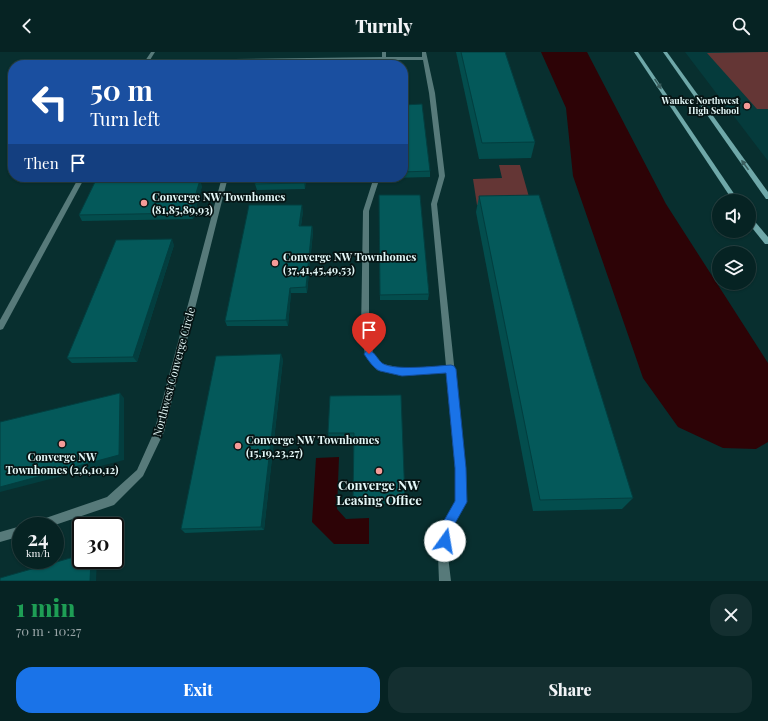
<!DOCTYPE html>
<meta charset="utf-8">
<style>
body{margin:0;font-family:"Playfair Display",serif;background:#142f30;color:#f1f3f6;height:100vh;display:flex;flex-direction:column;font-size:15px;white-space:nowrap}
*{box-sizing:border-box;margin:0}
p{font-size:13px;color:#98a4a6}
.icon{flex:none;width:22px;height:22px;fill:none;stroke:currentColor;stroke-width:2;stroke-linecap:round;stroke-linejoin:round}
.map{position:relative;height:529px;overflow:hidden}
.drawer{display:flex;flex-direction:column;background:#062323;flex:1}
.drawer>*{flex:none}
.guide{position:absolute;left:8px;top:8px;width:400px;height:122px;border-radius:16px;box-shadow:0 1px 3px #0004,0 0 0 1px #274041;background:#1a4fa0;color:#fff;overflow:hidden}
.fabs{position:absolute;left:712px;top:142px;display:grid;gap:8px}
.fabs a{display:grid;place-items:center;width:44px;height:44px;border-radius:50%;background:#062323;box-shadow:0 1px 3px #0004,0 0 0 1px #274041;font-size:20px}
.speed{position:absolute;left:12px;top:465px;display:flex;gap:8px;font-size:20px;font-weight:700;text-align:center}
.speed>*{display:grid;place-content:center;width:52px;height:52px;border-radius:50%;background:#062323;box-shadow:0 1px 3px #0004,0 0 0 1px #274041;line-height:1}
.speed small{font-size:10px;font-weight:400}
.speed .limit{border:2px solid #111;border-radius:6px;background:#fff;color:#111}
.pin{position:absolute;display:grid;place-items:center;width:34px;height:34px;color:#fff;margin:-41px -17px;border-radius:50% 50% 50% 0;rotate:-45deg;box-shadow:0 0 4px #0007}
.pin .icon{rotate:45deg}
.me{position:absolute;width:44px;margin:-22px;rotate:13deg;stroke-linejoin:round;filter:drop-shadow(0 0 3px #0008)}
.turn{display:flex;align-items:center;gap:14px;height:84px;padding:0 16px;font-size:18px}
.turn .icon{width:52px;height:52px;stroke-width:2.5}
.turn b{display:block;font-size:28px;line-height:34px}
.then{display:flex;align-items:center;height:38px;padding:0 16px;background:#0003;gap:8px;font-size:15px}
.round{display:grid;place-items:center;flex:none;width:42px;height:42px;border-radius:16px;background:#142f30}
.overview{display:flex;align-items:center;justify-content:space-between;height:68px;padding:0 16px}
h1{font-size:24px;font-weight:800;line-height:30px;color:#1e9e55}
.cta{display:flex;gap:8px;margin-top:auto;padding:8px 16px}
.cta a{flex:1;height:46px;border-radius:16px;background:#1a73e8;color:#fff;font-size:16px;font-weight:800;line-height:46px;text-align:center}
.cta a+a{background:#142f30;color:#f1f3f6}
header{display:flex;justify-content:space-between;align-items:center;height:52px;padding:0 16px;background:#062323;font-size:18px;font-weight:800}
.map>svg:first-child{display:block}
</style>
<header><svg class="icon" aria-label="back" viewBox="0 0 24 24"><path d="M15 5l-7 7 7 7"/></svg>Turnly<svg class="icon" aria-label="search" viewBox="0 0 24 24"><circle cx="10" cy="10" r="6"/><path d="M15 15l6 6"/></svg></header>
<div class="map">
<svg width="768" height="529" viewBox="0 0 768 529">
<rect width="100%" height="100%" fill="#082f2f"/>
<!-- built -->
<path fill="#053b3c" d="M685 0H768V109Z"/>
<!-- green -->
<g fill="#643635">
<path d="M768 0V57H757L707 1Z"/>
<path d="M499 113H520L531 152 477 153 473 127 502 126Z"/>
</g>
<!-- water -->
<g fill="#2d0306">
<path d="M541 0H587L666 152 768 311V390L756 397 723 396 678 375 643 326 573 124 566 56Z"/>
<path d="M339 405 337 457 346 467 369 466V492H334L312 470 316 406Z"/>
</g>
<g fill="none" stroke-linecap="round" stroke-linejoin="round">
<!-- street -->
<g fill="#577a7a" fill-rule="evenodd">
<path d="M151 0H155L150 8 382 5V0H386V5H422V0H426L435 41 445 124 437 152 465 416 466 451 452 475 448 504 451 529H439L438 504 442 474 456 450 455 416 446 321 402 324 380 319 377 318 365 302 361 280 363 159 374 125H380L369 159V280L373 301 383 312 402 316 446 314 431 152 439 124 429 41 423 8H386L387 13H381L382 8 148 11 147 13H143V12Z"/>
<path d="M79 125H85L3 277 0 278V268Z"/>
<path d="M222 125H228L164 380 143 424 114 453 52 474H32L33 470 37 469 107 445 137 418 154 380Z"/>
<path d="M21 474V484L0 490V480Z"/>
</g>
<!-- secondary -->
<g fill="#6fa8a9" fill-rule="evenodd">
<path d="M634 0H638L739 149H733Z"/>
<path d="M663 0H667L768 140V147H766Z"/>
<path d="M749 165H751L768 185V192H765L749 172Z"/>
</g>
</g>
<!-- wall -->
<g fill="#034d4d">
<path d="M456 0H505L535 90 531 106 479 107Z"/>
<path d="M403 53 430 119V125L391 126V125H403Z"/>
<path d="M306 125 305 137 257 138 255 132Z"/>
<path d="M202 134 193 167 82 169 79 163Z"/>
<path d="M379 143 429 242 428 248H380Z"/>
<path d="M479 144 633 446 622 457 533 459 476 160Z"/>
<path d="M303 159 301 174H312L313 180 307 241H291L288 274H227L225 269Z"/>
<path d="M174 193 137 310 72 311 67 306Z"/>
<path d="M283 307 264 478 185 481 181 477Z"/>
<path d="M330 344 405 448V452H354L353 449 354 386H329L328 381Z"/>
</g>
<!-- shaded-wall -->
<g fill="#033e3f">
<path d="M305 125H306L305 137 304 131Z"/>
<path d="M200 128 202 134 193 167 190 161Z"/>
<path d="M302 153 303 159 300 180 299 174Z"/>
<path d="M312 174 313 180 307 241 306 235Z"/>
<path d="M172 187 174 193 137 310 133 305Z"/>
<path d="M290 236 291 241 288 274 286 268Z"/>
<path d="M281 302 283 307 264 478 261 475Z"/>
<path d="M120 341 124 346V408L0 440V435Z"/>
<path d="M91 508H97L96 529H90Z"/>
</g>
<!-- building -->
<g fill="#04595a" stroke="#033e3f">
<path d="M461 0H505L535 90 482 91Z"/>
<path d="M372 8V13H143L145 10Z"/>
<path d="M422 52 430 119 403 120V53Z"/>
<path d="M257 125H305L304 131 255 132Z"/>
<path d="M200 128 190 161 79 163 95 130Z"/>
<path d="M379 143H420L429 242 380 243Z"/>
<path d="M539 143 633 446 540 448 479 144Z"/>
<path d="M249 153H302L299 174H312L306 235 290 236 286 268 225 269Z"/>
<path d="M172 187 133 305 67 306 116 188Z"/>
<path d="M281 302 261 475 181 477 216 304Z"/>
<path d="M120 341 119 403 0 435V370Z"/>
<path d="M401 343 405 448 353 449 354 381H328L330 344Z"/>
<path d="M81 503V508H91L90 529H0V526Z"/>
</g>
<!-- one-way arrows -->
<defs><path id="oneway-solid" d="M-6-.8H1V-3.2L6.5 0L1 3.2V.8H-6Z"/></defs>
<g fill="#3a5e5e">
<use href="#oneway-solid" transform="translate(658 32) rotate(56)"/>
<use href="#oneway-solid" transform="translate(745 113) rotate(-126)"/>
</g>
<!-- route -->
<path fill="#1a73e8" stroke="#114b97" d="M369 298C376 301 377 307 382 311 393 319 436 314 451 313L454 314 456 317 466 416 467 450 453 475 449 493 445 495 441 493 439 489 441 474 455 449V416L446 321 402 324 380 319C374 317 368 308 364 302L366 299Z"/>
<!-- markers -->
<g fill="#f59b98" stroke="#061414" stroke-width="1.5">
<circle cx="747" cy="54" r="4"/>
<circle cx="144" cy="151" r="4"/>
<circle cx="275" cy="211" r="4"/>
<circle cx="62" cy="392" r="4"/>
<circle cx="238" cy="394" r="4"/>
<circle cx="379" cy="419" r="4"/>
</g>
<g text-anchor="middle" stroke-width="3.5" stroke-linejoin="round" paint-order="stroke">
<!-- far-poi labels -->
<g font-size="9" font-weight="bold" fill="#e3f7f7" stroke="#061414" text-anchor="end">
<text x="739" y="52">Waukee Northwest<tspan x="739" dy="10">High School</tspan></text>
</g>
<!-- poi labels -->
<g font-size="11" font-weight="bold" fill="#e3f7f7" stroke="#061414" text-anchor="start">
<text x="152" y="149">Converge NW Townhomes<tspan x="152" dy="13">(81,85,89,93)</tspan></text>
<text x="283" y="209">Converge NW Townhomes<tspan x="283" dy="13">(37,41,45,49,53)</tspan></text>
<text x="246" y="392">Converge NW Townhomes<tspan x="246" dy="13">(15,19,23,27)</tspan></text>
<text x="62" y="409" text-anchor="middle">Converge NW<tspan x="62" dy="13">Townhomes (2,6,10,12)</tspan></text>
</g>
<!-- street labels -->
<g font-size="11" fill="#e3f7f7" stroke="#061414">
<text transform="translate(174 320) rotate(-75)" y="4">Northwest Converge Circle</text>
</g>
<!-- near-poi labels -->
<g font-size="13" font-weight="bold" fill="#e3f7f7" stroke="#061414">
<text x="379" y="438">Converge NW<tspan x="379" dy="15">Leasing Office</tspan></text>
</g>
</g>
</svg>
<div class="fabs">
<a><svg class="icon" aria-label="sound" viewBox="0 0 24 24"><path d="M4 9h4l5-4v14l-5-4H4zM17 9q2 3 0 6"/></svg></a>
<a><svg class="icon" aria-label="layers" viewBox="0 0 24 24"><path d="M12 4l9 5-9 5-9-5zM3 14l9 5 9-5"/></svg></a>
</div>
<div class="speed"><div>24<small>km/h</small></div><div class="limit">30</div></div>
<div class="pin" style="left:369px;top:302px;background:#d93025"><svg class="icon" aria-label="arrive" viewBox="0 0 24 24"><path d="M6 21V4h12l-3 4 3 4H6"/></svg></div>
<svg class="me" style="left:445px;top:489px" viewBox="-20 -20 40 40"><circle r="19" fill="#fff"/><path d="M0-13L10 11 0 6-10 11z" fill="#1a73e8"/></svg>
<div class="guide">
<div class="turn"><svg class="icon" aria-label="left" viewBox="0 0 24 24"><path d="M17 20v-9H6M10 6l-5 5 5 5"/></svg><div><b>50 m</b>Turn left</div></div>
<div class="then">Then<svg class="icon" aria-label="arrive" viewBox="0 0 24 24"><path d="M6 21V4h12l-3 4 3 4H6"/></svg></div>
</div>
</div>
<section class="drawer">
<div class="overview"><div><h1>1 min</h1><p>70 m · 10:27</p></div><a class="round"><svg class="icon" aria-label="close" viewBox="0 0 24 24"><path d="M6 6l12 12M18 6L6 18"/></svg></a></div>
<div class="cta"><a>Exit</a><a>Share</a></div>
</section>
